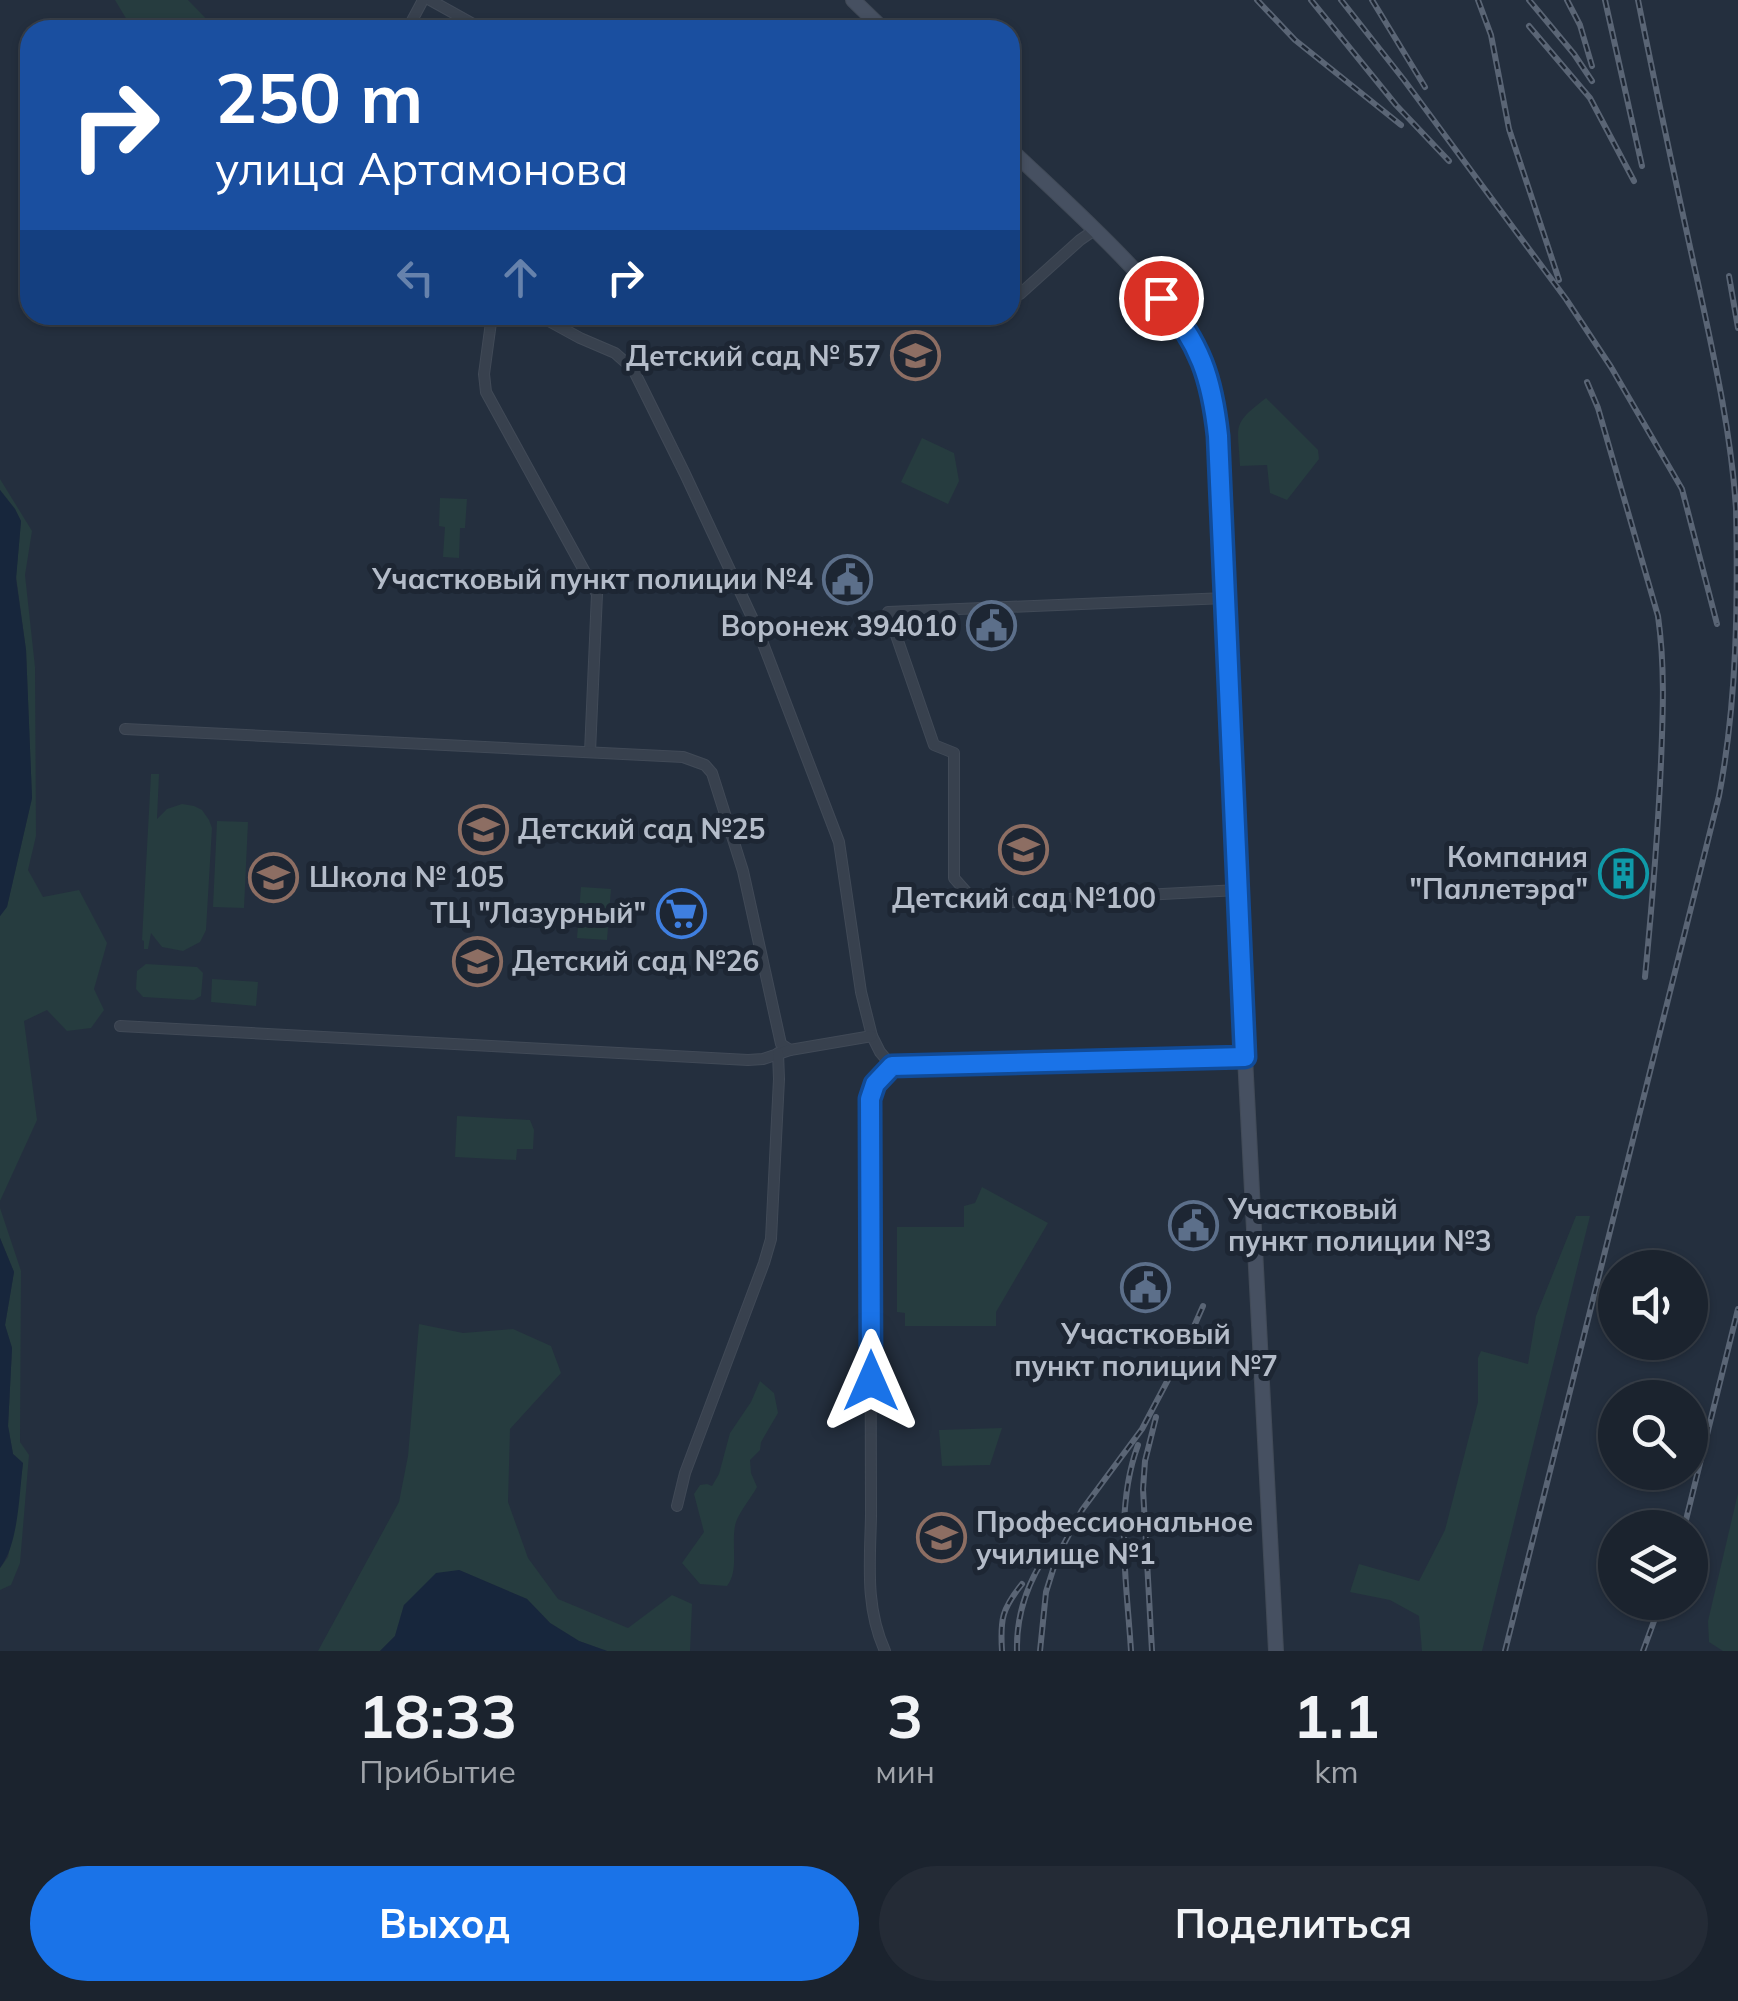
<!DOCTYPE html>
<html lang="ru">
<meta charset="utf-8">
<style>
body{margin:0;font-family:Mulish,sans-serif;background:#242b36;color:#f1f3f6;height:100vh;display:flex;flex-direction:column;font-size:38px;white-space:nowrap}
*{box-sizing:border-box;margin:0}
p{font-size:32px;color:#a0a4aa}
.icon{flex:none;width:55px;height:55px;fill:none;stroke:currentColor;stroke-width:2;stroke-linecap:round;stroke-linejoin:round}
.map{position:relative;height:1651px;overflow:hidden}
.panel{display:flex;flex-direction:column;background:#1b232e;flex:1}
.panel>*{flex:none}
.top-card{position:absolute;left:20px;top:20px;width:1000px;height:305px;border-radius:30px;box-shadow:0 2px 8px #0004,0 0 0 2px #39404a;background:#1a4fa0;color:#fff;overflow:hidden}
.buttons{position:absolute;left:1598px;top:1250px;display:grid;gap:20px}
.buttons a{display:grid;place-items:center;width:110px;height:110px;border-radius:50%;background:#1b232e;box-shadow:0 2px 8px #0004,0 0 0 2px #39404a;font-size:50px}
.pin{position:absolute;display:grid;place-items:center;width:85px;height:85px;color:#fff;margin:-42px;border:5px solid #fff;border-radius:50%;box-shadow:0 2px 10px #0007}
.me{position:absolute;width:110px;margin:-55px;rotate:0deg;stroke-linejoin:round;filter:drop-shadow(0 0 8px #0008)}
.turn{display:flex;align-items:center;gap:35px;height:210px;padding:0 30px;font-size:45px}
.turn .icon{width:130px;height:130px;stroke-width:2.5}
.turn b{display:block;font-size:70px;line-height:85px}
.lanes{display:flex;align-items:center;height:95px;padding:0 30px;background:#0003;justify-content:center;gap:50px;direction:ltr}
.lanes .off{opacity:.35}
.eta{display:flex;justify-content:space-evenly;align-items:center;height:170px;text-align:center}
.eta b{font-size:60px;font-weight:700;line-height:70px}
.cta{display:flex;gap:20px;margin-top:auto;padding:20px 30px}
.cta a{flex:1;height:115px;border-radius:60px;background:#1a73e8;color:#fff;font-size:40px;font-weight:700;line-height:115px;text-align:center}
.cta a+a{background:#242b36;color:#f1f3f6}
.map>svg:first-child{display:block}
</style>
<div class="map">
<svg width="1738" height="1651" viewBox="0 0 1738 1651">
<rect width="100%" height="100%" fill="#242f3e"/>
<!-- green -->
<g fill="#263c3f">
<path d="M115 0H188L217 30H133Z"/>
<path d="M1266 398 1318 450 1319 459 1287 500 1270 493 1267 465 1240 466C1238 424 1231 425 1266 398Z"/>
<path d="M922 438 954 453 959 481 948 504 901 482Z"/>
<path d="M0 479 32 531 25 575 35 667 36 836 28 870 43 897 79 890 107 943 94 989 104 1010 91 1028 67 1031 47 1010 24 1021 37 1120 0 1201V916L7 906 32 798 26 650 16 576 21 521 15 509 0 490Z"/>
<path d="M440 498 467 499 465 528H460L459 558 443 557 445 527 439 526Z"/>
<path d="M151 774H159L157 819 167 809 182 804 194 806 202 810 209 820 212 828 206 930 200 942 183 951 162 947 151 933 148 949H144V941L142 940Z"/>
<path d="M217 821 248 822 244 908 213 907Z"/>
<path d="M581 887 611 889 607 940 577 938Z"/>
<path d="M146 964 197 967 203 973 201 996 194 1000 143 997 136 989 137 971Z"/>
<path d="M212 979 258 982 256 1006 211 1002Z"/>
<path d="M457 1116 530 1120 534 1130 533 1149H517L516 1160 455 1157Z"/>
<path d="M982 1187 1048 1223 996 1312V1326H905V1313L897 1312V1227H964V1206L975 1203Z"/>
<path d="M0 1208 21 1271 20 1442 29 1455 20 1563 11 1585 0 1590V1568L8 1557 16 1518 23 1463 13 1454 8 1426 12 1348 5 1325 14 1272 0 1238Z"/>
<path d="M1576 1216H1590L1482 1651H1422L1419 1616 1390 1600 1350 1592 1359 1564 1419 1581 1445 1530 1478 1402V1358L1481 1351 1528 1364 1536 1316Z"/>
<path d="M419 1324 463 1333 513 1329 551 1346 561 1373 510 1429 508 1502 528 1558 558 1599 628 1628 672 1595 692 1604 690 1651H607L579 1641 550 1623 527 1599 459 1570 404 1605 395 1636 380 1651H318L399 1502 408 1456Z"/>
<path d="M760 1381 774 1393 778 1413 761 1442 760 1450 750 1460 751 1473 757 1487C751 1498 740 1511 736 1522 730 1542 740 1570 727 1586L700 1584 682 1563 704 1532 694 1494 700 1485 707 1484 712 1486 719 1474 730 1433 751 1402Z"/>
<path d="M1002 1428 990 1465 942 1466 939 1430Z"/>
<path d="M1738 1493V1651H1723L1709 1642 1708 1621Z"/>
</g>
<!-- water -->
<g fill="#17263c">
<path d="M0 490 15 509 21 521 16 579 26 650 32 798 7 907 0 916Z"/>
<path d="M0 1238 14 1272 5 1325 12 1348 8 1426 13 1454 23 1463C19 1494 19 1543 0 1568Z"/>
<path d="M459 1570 527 1599 550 1623 579 1641 607 1651H380L395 1636 404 1605 436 1573Z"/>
</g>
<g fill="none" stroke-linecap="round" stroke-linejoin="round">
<defs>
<g id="street">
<path d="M430 0 484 30"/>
<path d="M407 30 423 0"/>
<path d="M1010 297 1020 294 1080 240 1096 229"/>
<path d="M492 315 484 374 486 392 597 594 590 752"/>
<path d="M538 315 580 338 615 353 633 369 685 474 757 628 839 842 861 992 872 1036 880 1052 892 1066 1245 1057"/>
<path d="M1226 598 888 612 934 745 954 753V878L969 895 992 903 1238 890"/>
<path d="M125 729 683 757 705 765 712 773 743 871 781 1044 790 1050"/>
<path d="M120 1026 748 1060 763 1059 790 1050 872 1036"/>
<path d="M677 1506 685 1473 764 1263 771 1239 779 1079 778 1053"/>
<path d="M885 1651C865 1607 870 1563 871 1516L870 1099 875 1084 892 1066"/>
</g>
<g id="secondary">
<path d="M853 0 884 30"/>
<path d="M1010 149C1049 186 1089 222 1126 261 1158 295 1193 328 1207 373 1220 412 1219 455 1221 495L1245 1057 1276 1651"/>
</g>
</defs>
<!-- street casing -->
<use href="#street" stroke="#414a57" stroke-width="12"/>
<!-- secondary casing -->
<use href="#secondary" stroke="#414a57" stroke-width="16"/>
<!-- street -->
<use href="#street" stroke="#38414e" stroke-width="10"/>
<!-- secondary -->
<use href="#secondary" stroke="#465061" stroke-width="14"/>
<defs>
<g id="rail">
<path d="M1257 0 1295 40 1401 125"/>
<path d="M1311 0 1396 105 1449 161"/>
<path d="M1341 0 1404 80 1566 299 1611 367 1682 489 1717 624"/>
<path d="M1372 0 1425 87"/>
<path d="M1478 0 1491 35 1509 129 1559 280"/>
<path d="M1529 0 1574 54 1592 81"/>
<path d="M1567 0 1580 25 1592 66"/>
<path d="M1605 0 1642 166"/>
<path d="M1529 26 1590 98 1634 181"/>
<path d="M1729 276 1738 328"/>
<path d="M1587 382 1598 408 1658 616C1665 665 1663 713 1661 762 1658 834 1652 905 1645 977"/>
<path d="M1192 1331 1203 1306"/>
<path d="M1684 1528 1738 1309"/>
<path d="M1002 1651C1000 1619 1002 1609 1022 1584"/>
<path d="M1017 1651C1016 1614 1029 1579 1050 1549"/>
<path d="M1040 1651 1046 1592 1057 1557 1082 1510 1142 1429 1171 1374"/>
<path d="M1131 1651C1127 1584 1114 1510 1138 1445"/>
<path d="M1152 1651 1143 1489 1145 1461 1156 1417"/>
<path d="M1505 1651 1719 796C1737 702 1738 603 1736 508 1731 432 1714 357 1698 283 1677 189 1657 94 1638 0"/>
<path d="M1643 1651 1661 1602"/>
</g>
</defs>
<!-- rail casing -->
<use href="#rail" stroke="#5a6575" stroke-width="6"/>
<!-- rail -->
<use href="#rail" stroke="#1d2633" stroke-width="2.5" stroke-dasharray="8" stroke-linecap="butt"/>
</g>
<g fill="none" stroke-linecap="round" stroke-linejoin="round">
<defs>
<path id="route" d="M871 1381 870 1099 875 1084 892 1066 1245 1057 1218 436C1212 379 1200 342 1161 298"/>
</defs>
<!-- route casing -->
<use href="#route" stroke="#114b97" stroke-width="25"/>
<!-- route -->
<use href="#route" stroke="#1a73e8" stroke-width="18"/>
</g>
<!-- icons -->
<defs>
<symbol id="school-ring" viewBox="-11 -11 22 22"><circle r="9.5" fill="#1d2633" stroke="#8d6e63" stroke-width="1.5"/><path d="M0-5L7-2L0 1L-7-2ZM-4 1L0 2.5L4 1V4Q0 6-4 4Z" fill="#8d6e63"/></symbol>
<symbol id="civic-ring" viewBox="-11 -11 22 22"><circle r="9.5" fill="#1d2633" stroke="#5c6f8a" stroke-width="1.5"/><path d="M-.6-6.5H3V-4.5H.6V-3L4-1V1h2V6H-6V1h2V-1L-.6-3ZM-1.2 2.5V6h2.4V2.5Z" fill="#5c6f8a"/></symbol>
<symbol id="building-ring" viewBox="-11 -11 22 22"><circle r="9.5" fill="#1d2633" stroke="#0f9aa8" stroke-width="1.5"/><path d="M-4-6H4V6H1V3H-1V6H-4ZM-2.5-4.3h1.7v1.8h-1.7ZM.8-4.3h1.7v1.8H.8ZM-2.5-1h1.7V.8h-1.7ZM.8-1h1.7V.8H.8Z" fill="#0f9aa8"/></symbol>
<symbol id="supermarket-ring" viewBox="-11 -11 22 22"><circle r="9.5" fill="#1d2633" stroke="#3f7fe0" stroke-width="1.5"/><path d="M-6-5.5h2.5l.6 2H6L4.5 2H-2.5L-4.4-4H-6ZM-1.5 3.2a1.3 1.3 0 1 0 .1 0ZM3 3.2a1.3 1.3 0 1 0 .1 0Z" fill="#3f7fe0"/></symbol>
<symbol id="university-ring" viewBox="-11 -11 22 22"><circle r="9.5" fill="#1d2633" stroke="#8d6e63" stroke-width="1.5"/><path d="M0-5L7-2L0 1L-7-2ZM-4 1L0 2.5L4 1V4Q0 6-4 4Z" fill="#8d6e63"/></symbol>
</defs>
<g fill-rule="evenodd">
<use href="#school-ring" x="888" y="328" width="55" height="55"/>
<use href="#civic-ring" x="820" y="552" width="55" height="55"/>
<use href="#civic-ring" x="964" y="598" width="55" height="55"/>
<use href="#school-ring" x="456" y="802" width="55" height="55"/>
<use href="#school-ring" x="996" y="822" width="55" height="55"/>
<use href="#building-ring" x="1596" y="846" width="55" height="55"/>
<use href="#school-ring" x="246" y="850" width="55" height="55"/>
<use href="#supermarket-ring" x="654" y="886" width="55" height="55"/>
<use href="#school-ring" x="450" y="934" width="55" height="55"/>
<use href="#civic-ring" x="1166" y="1198" width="55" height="55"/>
<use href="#civic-ring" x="1118" y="1260" width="55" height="55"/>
<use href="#university-ring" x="914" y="1510" width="55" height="55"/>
</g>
<g text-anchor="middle" stroke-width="10" stroke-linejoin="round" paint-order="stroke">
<!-- poi labels -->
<g font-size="28" font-weight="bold" fill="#b4bcc9" stroke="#1d2633" text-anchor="end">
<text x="881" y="366">Детский сад № 57</text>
<text x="813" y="589">Участковый пункт полиции №4</text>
<text x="957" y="636">Воронеж 394010</text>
<text x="518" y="839" text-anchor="start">Детский сад №25</text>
<text x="1588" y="867">Компания<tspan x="1588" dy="32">"Паллетэра"</tspan></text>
<text x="309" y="887" text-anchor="start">Школа № 105</text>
<text x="1024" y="908" text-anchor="middle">Детский сад №100</text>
<text x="646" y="923">ТЦ "Лазурный"</text>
<text x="512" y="971" text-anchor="start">Детский сад №26</text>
<text x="1228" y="1219" text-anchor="start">Участковый<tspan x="1228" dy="32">пункт полиции №3</tspan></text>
<text x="1146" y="1344" text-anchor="middle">Участковый<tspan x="1146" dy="32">пункт полиции №7</tspan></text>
<text x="976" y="1532" text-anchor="start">Профессиональное<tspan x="976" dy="32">училище №1</tspan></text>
</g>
</g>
</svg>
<div class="buttons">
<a><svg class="icon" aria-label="sound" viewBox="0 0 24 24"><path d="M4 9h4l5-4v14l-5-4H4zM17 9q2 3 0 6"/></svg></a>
<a><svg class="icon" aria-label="search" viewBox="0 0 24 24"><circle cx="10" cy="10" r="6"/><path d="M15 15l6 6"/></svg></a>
<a><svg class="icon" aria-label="layers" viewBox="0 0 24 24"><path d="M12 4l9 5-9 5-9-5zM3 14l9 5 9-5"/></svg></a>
</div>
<div class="pin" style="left:1161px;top:298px;background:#d93025"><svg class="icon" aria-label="arrive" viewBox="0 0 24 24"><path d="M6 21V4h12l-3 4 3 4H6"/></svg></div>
<svg class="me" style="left:871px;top:1381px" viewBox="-20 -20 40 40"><path d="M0-17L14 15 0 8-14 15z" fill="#1a73e8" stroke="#fff" stroke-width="4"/></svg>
<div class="top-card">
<div class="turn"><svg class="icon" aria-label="right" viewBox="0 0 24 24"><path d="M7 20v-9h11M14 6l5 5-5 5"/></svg><div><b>250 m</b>улица Артамонова</div></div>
<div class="lanes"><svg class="icon off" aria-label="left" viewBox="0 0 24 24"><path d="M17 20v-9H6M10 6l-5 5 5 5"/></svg><svg class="icon off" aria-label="ahead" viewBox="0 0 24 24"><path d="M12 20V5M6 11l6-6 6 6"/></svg><svg class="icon" aria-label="right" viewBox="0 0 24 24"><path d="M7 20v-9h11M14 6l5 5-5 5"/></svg></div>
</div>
</div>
<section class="panel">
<div class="eta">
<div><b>18:33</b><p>Прибытие</p></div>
<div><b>3</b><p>мин</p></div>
<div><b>1.1</b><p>km</p></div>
</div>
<div class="cta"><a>Выход</a><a>Поделиться</a></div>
</section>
